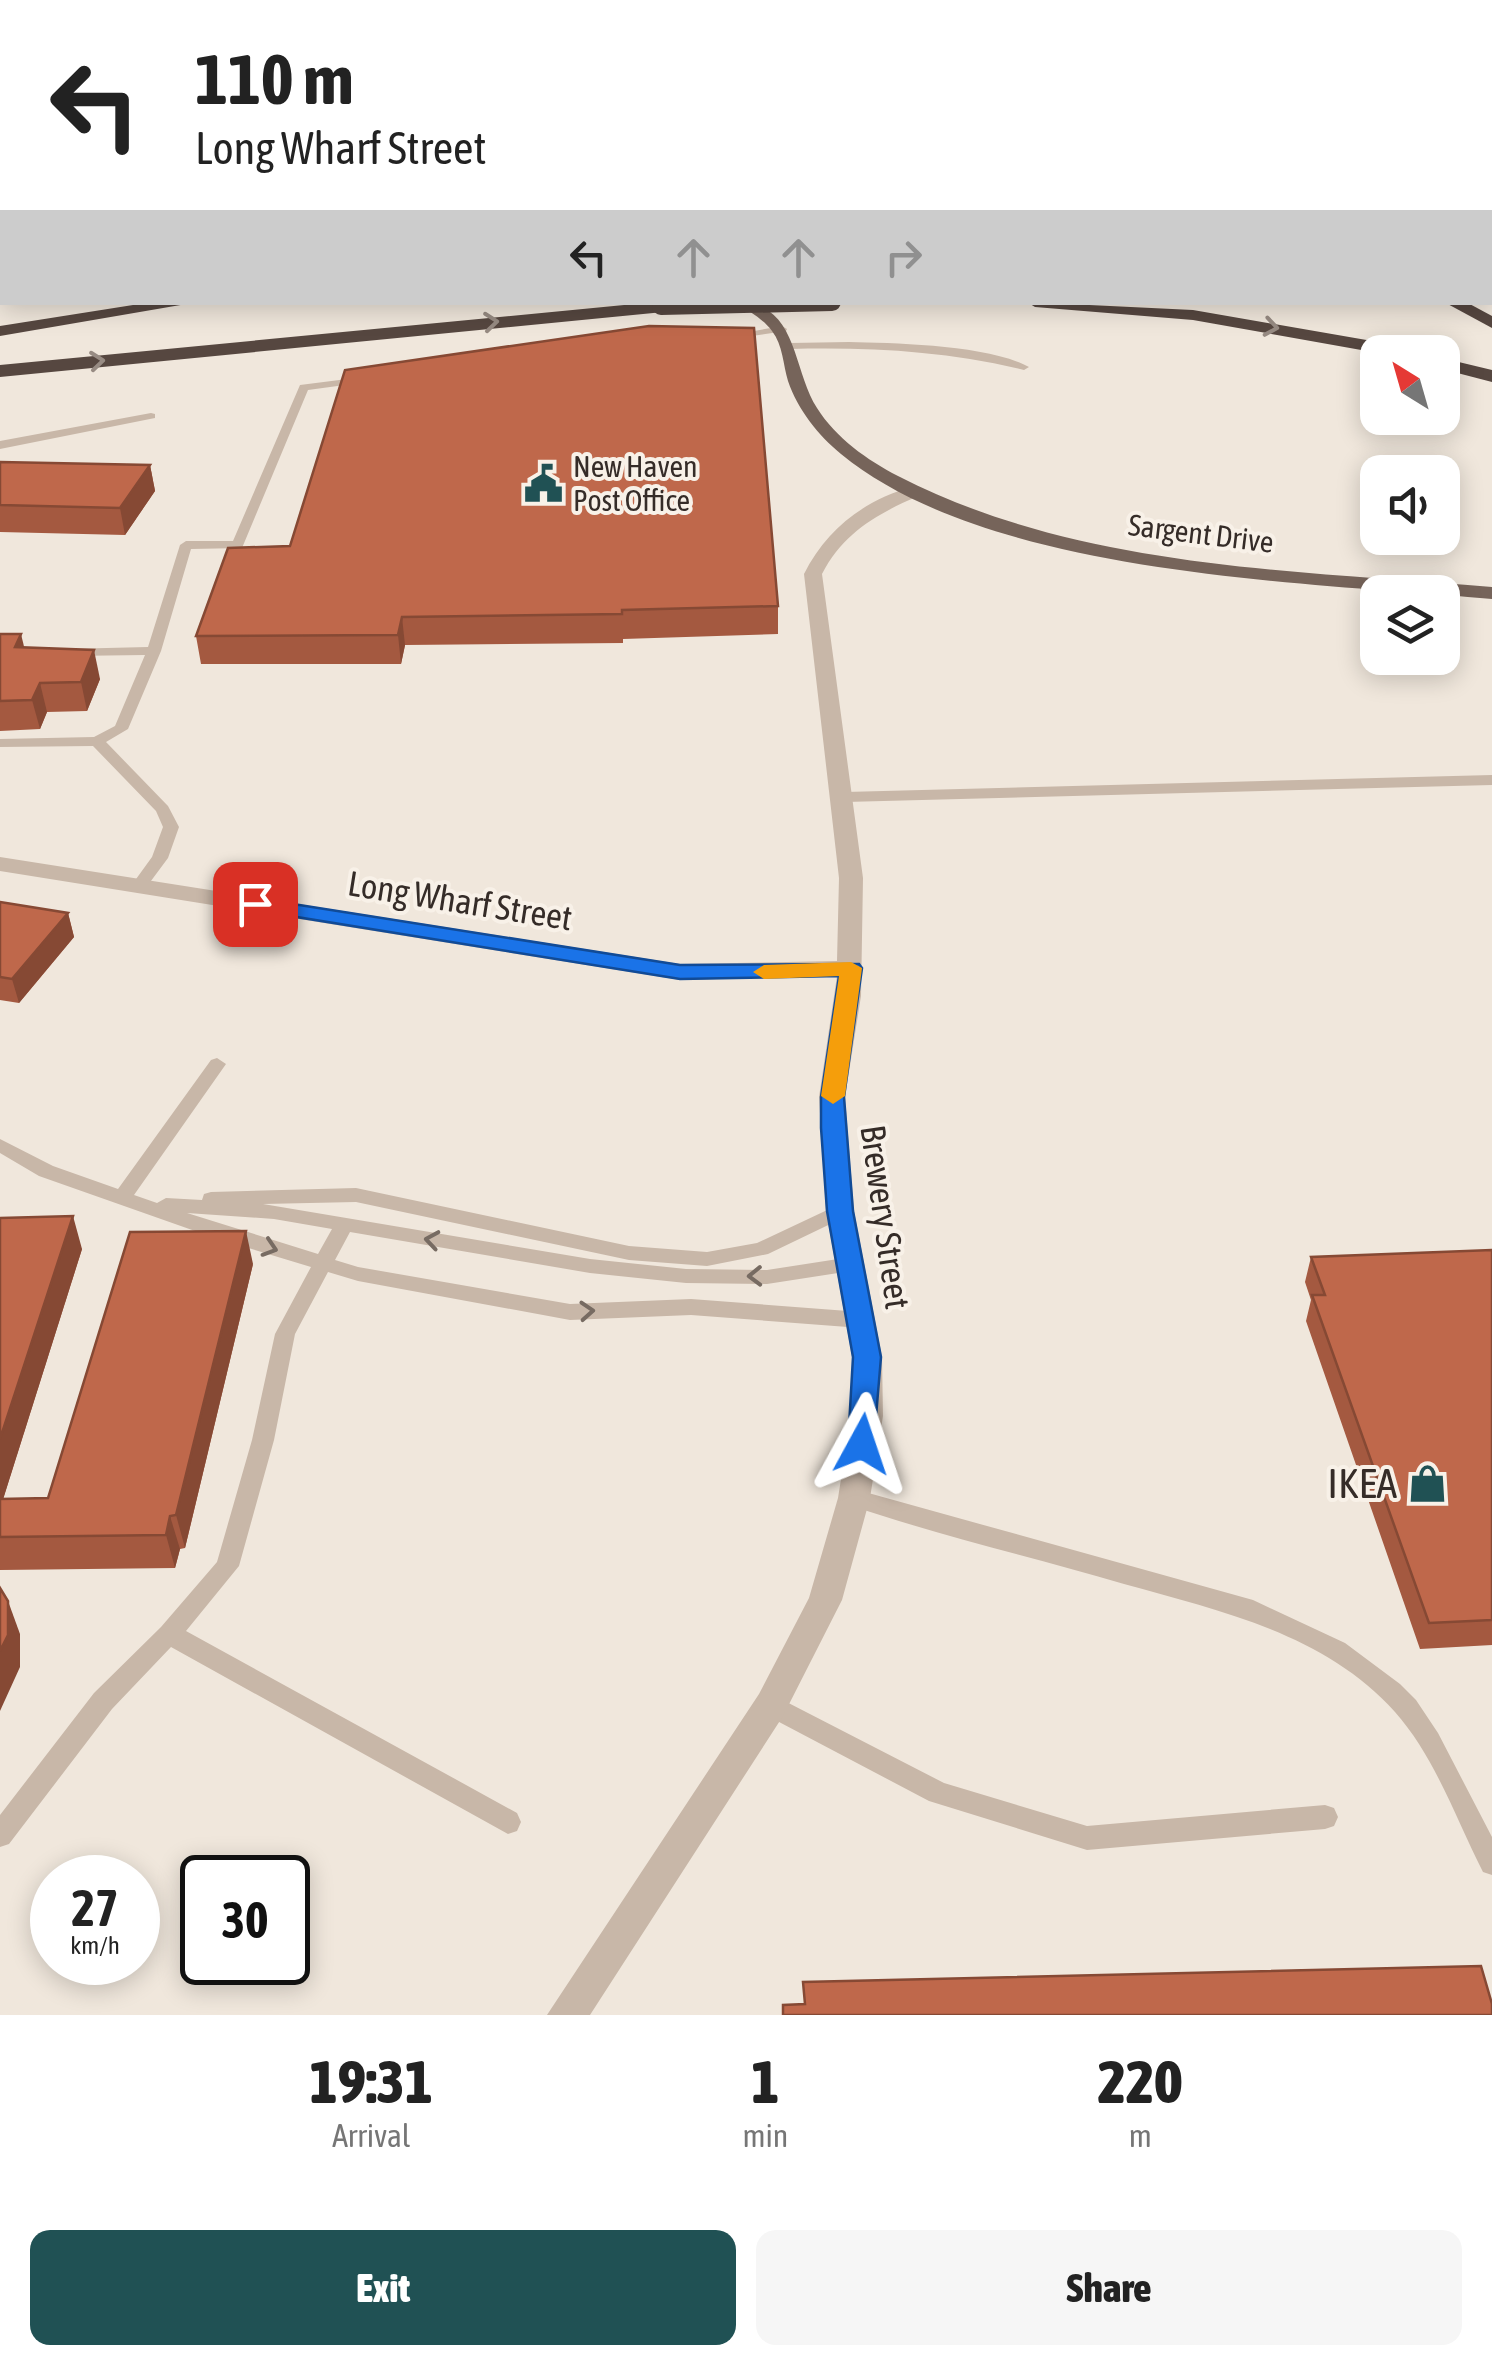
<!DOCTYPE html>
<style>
body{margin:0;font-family:"Asap Condensed",sans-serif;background:#f6f6f6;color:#222;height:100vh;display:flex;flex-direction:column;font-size:38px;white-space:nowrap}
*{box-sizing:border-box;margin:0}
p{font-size:32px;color:#767676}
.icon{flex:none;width:55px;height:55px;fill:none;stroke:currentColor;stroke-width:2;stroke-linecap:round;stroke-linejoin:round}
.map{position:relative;height:2015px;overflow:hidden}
.drawer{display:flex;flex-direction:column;background:#fff;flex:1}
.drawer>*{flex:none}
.guide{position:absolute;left:0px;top:0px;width:1492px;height:305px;box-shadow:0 5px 25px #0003;background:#fff;color:#222;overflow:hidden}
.needle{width:65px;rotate:323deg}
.tools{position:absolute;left:1360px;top:335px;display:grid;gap:20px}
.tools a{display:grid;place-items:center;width:100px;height:100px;border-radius:20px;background:#fff;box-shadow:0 5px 25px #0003;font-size:50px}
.speed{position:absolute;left:30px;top:1855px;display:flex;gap:20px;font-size:50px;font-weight:700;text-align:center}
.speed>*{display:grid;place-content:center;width:130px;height:130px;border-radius:50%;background:#fff;box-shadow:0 5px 25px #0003;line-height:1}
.speed small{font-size:25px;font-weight:400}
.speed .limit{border:5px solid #111;border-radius:15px;background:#fff;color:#111}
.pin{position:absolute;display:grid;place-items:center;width:85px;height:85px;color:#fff;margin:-42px;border-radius:20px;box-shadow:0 5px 15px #0006}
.me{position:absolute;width:110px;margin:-55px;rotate:5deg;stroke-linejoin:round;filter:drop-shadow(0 0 8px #0008)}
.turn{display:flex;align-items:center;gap:35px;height:210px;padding:0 30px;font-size:45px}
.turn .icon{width:130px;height:130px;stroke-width:2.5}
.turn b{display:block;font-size:70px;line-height:85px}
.lanes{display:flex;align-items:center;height:95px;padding:0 30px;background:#0003;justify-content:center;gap:50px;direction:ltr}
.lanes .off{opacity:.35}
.eta{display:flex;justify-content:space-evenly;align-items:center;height:170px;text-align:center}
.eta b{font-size:60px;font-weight:800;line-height:70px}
.primary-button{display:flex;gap:20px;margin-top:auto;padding:20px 30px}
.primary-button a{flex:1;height:115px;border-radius:20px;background:#205154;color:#fff;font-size:40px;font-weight:800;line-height:115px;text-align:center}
.primary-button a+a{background:#f6f6f6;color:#222}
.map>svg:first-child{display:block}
</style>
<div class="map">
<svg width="1492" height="2015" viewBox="0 0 1492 2015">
<rect width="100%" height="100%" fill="#f0e7dc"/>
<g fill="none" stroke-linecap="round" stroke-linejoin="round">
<!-- lane -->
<g fill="#c8b7a8" fill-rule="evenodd">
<path d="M0 178 2 179V186L0 185Z"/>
<path d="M2 211V217L0 218V212Z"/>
<path d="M2 248V254L0 255V249Z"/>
<path d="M782 326 787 329 786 331 731 339 726 336Z"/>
<path d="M849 342C896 343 989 345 1029 367L1024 370C946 351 870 347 790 349L785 346 790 343Z"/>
<path d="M363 377 369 380 367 382 308 390 242 548 191 549 161 651 128 729 106 742 168 806 179 827 168 858 145 889H133L131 886 152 857 163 827 156 811 93 746 0 747V739L94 737 115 726 145 655 70 656 63 652 65 649 148 647 180 545 186 541H233L300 385Z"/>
<path d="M151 413 155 414V418L0 449V441Z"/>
<path d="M1492 775V785L845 802 837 797 845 792Z"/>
<path d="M217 1058 226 1064 134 1195 157 1203 166 1198 202 1200 204 1194 211 1192 356 1188 629 1246 707 1252 757 1243 840 1204 847 1206 850 1211 847 1216 768 1254 707 1266 629 1260 356 1202 263 1204 590 1259 686 1269 767 1270 851 1257 858 1259 861 1264 858 1269 851 1271 767 1284 686 1283 590 1273 350 1232 335 1260 358 1267 570 1304 691 1299 861 1312 868 1315 871 1320 868 1325 861 1328 691 1315 570 1320 358 1281 328 1272 295 1334 274 1440 239 1566 186 1631 517 1813 521 1822 517 1831 508 1834 171 1647 112 1709 9 1844 0 1847V1815L94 1693 161 1627 217 1562 252 1440 275 1334 311 1267 212 1237 39 1176 0 1153V1139L53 1166 118 1189 211 1060ZM187 1213 274 1219 332 1229 318 1254Z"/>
<path d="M854 1489 1253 1600 1345 1643 1400 1684 1416 1700 1438 1733 1492 1837V1875L1483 1872C1456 1819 1435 1757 1395 1712 1325 1634 1221 1611 1124 1584 1032 1557 937 1535 846 1504L843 1498 846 1492Z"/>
<path d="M771 1694 944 1783 1087 1826 1325 1805 1334 1808 1338 1817 1334 1826 1325 1829 1087 1850 929 1801 762 1713 759 1705 762 1697Z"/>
</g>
<!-- street -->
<g fill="#c8b7a8" fill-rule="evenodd">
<path d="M91 0H105L106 2H93Z"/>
<path d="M206 0H219L220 2H208Z"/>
<path d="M980 0H992L993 2H982Z"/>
<rect x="1490" y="26" width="2" height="6"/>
<path d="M912 487 918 488V496C877 514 843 533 822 574L863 878 861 996 845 1097 854 1211 882 1357 883 1416 870 1498 842 1600 783 1716 590 2015H547L759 1694 809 1598 838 1498 851 1416 852 1357 826 1211 819 1097 837 976 680 980 0 871V857L680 964 837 961 839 878 804 574C826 530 864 500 912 487Z"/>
</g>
<!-- secondary -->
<g stroke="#9b867a" stroke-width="25">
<path d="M169 2 185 0"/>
<path d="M0 28 2 27"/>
</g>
<!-- primary -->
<g fill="#76645a" fill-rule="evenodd">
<rect x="0" y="291" width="2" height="8"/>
<path d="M737 302C798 302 792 369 817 408 836 438 867 460 898 476 1079 569 1293 570 1492 587V599C1307 582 991 577 841 454 818 435 798 410 788 381 783 365 783 345 772 331 763 318 748 312 737 302Z"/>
</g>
<!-- highway -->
<g fill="#564740" fill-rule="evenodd">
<path d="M1064 0H1080L1081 2H1066Z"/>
<path d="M1104 0H1119L1120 2H1106Z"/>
<path d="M1304 0H1321L1322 2H1306Z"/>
<path d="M1332 0H1349L1350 2H1334Z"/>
<rect x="1490" y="90" width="2" height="10"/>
<path d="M1490 230 1492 231V241L1490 240Z"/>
<rect x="1490" y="268" width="2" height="11"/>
<path d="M152 302H198L0 336V326Z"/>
<path d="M655 302 703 304 694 309 0 377V365Z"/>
<path d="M1027 302 1193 310 1401 346 1410 352 1378 353 1193 320 1035 307Z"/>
<path d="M1444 302H1466L1492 316V328Z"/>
<path d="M1442 358 1492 370V382L1442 369Z"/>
</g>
<!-- highway-bridge -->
<path stroke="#564740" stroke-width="18" d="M661 306 832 302"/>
</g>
<!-- wall -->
<g fill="#a45940">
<path d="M316 0H950L963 2H320Z"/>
<path d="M0 462 150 465 155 491 125 535 0 532Z"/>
<path d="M228 548 778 606V634L623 639V643L405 645 401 664H201L196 636Z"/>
<path d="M0 634 24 647 100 679 87 711 47 712 40 729 0 731Z"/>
<path d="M0 902 68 913 74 937 19 1003 0 1000Z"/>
<path d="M0 1218 82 1249 3 1499 48 1498 253 1264 185 1548 180 1549 175 1568 0 1570Z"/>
<path d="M1492 1250V1645L1420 1649 1306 1321 1311 1300 1305 1282 1311 1257Z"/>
</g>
<!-- shaded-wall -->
<g fill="#864934">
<path d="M150 465 155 491 125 535 120 508Z"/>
<path d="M402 617 405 645 401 664 398 635Z"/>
<path d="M21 634 28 663 15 647Z"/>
<path d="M94 650 100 679 87 711 81 682Z"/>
<path d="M40 683 47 712 40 729 32 700Z"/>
<path d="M68 913 74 937 19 1003 12 979Z"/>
<path d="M73 1216 82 1249 0 1509V1439Z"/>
<path d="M246 1231 253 1264 185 1548 176 1515Z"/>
<path d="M170 1516 180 1549 175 1568 166 1535Z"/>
<path d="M8 1601 20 1634V1667L0 1711V1651Z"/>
</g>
<!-- building -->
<g fill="#bf684b" stroke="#864934" stroke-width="2.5">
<path d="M0 0H87L92 2H8Z"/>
<path d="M333 0H950L963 2H337Z"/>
<path d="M2 31V114L0 113V32Z"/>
<path d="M649 326 754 328 778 606 622 610V614L402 617 398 635 196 636 228 548 290 546 345 370Z"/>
<path d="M0 462 150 465 120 508 0 505Z"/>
<path d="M0 634H21L15 647 94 650 81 682 40 683 32 700 0 701Z"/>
<path d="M0 902 68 913 12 979 0 977Z"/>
<path d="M73 1216 0 1439V1218Z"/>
<path d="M246 1231 176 1515 170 1516 166 1535 0 1537V1499L48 1498 130 1232Z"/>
<path d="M1492 1250V1620L1429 1623 1312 1295H1325L1311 1257Z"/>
<path d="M0 1588 8 1601V1635L0 1651Z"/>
<path d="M1481 1966 1492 2004V2015H783V2005L805 2004 803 1982Z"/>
</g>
<!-- one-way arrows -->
<defs><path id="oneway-chevron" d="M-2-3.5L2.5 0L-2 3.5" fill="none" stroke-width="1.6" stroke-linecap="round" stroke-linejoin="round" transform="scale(2.5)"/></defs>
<g stroke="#978b83">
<use href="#oneway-chevron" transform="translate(491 322) rotate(-6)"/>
<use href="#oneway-chevron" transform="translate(1271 327) rotate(9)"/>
<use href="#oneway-chevron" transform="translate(97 361) rotate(-6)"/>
</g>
<g stroke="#776b62">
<use href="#oneway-chevron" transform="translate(432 1240) rotate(-171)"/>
<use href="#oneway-chevron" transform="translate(270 1248) rotate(18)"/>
<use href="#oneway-chevron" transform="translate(755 1276) rotate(179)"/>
<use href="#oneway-chevron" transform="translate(587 1311) rotate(-4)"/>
</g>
<!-- route -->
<path fill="#1a73e8" stroke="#114b97" stroke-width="2.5" d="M255 898 680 965 859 964 862 968 844 1097 853 1211 881 1357 873 1452H852L848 1444 853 1357 827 1211 821 1128V1097L839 976 680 979 247 909 244 904Z"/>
<!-- slow -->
<path fill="#f59e0b" d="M851 962 862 968 845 1096 833 1104 821 1096 839 976 764 979 753 972 764 965Z"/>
<!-- icons -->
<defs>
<symbol id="civic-bare" viewBox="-9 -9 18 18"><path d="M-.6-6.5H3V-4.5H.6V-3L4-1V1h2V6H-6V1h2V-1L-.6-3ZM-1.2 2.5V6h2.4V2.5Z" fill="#205154" stroke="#f8f1e8" stroke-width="2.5" paint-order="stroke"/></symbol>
<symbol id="shop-bare" viewBox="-9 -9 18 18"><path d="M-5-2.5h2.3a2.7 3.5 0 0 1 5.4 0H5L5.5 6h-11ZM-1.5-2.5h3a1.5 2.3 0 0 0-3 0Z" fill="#205154" stroke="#f8f1e8" stroke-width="2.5" paint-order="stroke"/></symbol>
</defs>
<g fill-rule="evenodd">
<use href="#civic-bare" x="516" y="456" width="55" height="55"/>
<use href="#shop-bare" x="1400" y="1456" width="55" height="55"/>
</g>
<g text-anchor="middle" stroke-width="8" stroke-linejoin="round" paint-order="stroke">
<!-- far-poi labels -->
<g font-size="30" fill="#352c28" stroke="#f8f1e8" text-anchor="start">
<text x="573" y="477">New Haven<tspan x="573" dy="34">Post Office</tspan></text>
</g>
<!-- far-street labels -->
<g font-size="30" fill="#352c28" stroke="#f8f1e8">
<text transform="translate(1201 534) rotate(7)" y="10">Sargent Drive</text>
</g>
<!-- street labels -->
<g font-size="35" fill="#352c28" stroke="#f8f1e8">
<text transform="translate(460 901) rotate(9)" y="12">Long Wharf Street</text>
<text transform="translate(885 1217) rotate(82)" y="12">Brewery Street</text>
</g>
<!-- near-poi labels -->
<g font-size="42" fill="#352c28" stroke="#f8f1e8" text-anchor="end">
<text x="1397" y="1498">IKEA</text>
</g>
</g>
</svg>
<div class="tools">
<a><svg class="needle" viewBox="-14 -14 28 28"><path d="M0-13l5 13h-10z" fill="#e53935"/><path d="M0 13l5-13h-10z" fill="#767676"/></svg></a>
<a><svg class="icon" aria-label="sound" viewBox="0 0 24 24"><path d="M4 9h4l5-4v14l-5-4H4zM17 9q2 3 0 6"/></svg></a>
<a><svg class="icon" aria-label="layers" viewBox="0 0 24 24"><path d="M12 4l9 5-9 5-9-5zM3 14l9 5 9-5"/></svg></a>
</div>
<div class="speed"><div>27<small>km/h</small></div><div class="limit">30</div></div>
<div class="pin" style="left:255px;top:904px;background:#d93025"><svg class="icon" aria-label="arrive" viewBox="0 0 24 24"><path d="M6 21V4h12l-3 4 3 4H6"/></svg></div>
<svg class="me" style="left:862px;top:1444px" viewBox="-20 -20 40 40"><path d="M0-17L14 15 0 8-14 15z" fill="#1a73e8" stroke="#fff" stroke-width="4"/></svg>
<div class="guide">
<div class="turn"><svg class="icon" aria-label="left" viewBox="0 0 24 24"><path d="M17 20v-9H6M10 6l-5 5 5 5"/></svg><div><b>110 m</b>Long Wharf Street</div></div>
<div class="lanes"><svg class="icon" aria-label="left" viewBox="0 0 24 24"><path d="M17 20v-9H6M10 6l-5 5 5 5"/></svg><svg class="icon off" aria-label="ahead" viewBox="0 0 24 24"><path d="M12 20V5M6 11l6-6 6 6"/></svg><svg class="icon off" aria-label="ahead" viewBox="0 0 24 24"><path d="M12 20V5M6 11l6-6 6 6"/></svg><svg class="icon off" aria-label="right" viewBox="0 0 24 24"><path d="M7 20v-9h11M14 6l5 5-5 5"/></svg></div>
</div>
</div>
<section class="drawer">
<div class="eta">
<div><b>19:31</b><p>Arrival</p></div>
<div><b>1</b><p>min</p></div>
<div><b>220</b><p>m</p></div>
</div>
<div class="primary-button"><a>Exit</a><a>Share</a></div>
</section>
